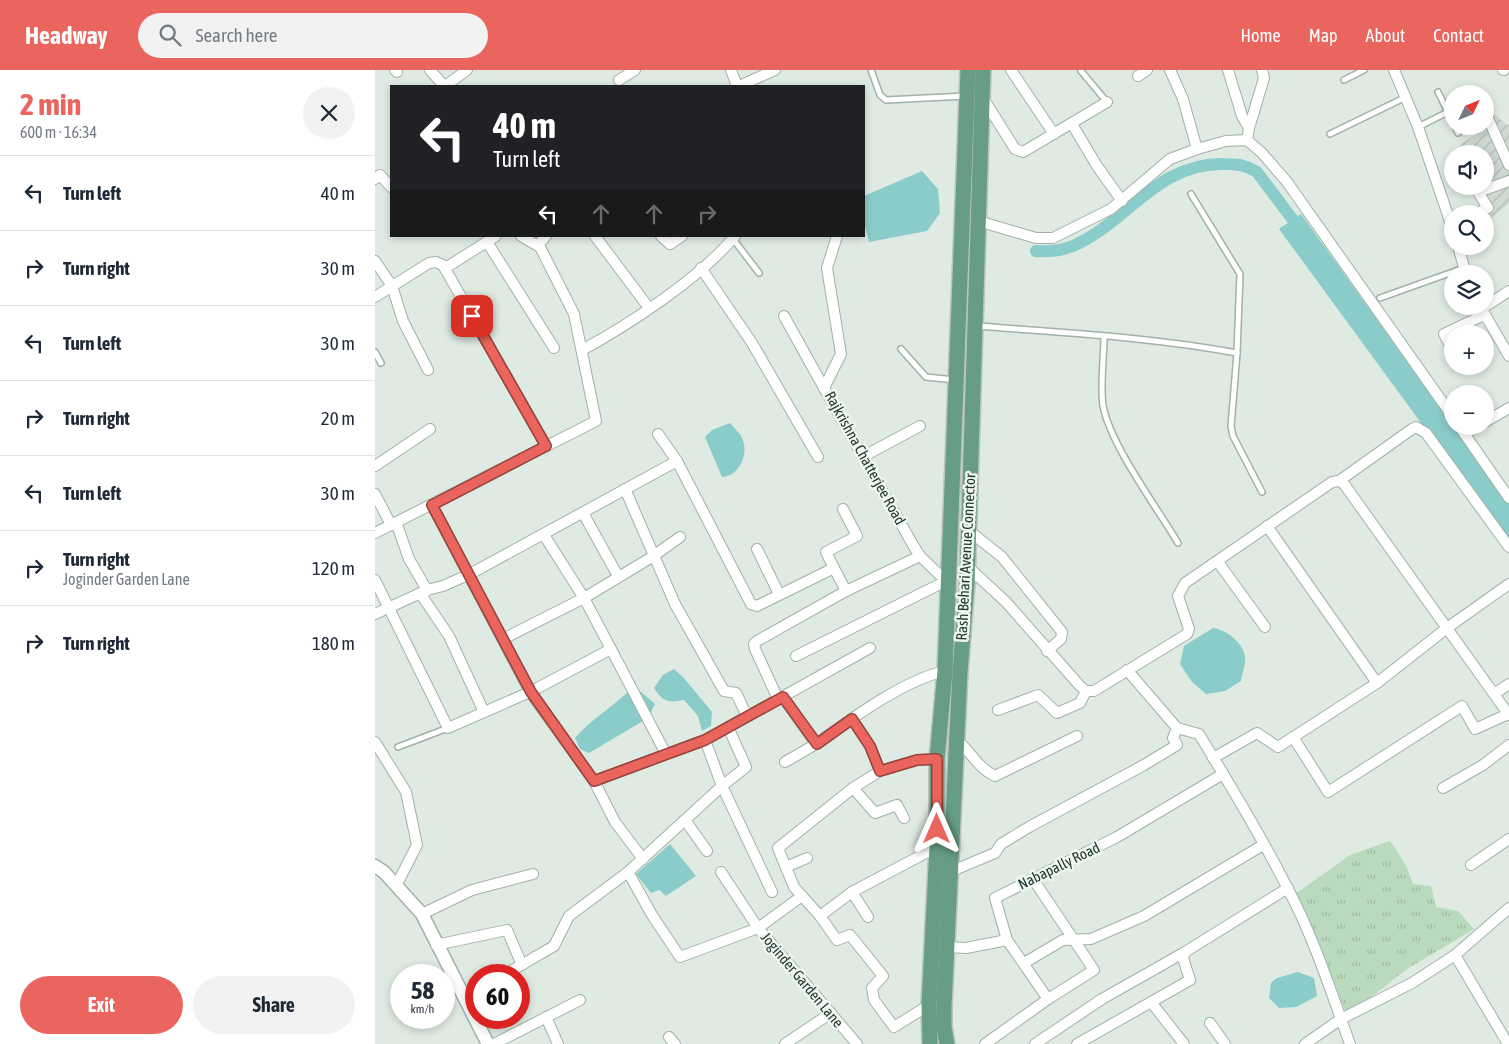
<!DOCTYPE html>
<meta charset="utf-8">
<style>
body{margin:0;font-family:"Asap Condensed",sans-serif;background:#f2f2f3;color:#1f2937;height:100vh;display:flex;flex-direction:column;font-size:19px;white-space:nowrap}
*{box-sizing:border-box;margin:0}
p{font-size:16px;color:#747a83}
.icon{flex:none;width:28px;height:28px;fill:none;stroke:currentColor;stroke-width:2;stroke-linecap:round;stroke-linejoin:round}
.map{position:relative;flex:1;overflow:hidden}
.side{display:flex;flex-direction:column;background:#fff;width:375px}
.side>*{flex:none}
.top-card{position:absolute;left:15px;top:15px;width:475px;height:152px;border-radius:0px;box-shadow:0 2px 8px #0003;background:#202124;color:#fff;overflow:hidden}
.needle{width:32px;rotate:47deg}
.buttons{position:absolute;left:1069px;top:15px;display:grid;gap:10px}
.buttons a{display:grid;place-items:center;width:50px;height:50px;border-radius:50%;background:#fff;box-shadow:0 2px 8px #0003;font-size:25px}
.speed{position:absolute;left:15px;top:894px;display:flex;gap:10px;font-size:25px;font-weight:700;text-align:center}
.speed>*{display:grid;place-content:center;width:65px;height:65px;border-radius:50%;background:#fff;box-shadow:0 2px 8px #0003;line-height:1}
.speed small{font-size:12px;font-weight:400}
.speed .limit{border:8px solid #d22;background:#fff;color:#111}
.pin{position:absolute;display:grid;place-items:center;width:42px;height:42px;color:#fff;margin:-21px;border-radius:10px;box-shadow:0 2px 8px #0006}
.me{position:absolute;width:55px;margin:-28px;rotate:0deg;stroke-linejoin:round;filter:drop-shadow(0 0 4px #0008)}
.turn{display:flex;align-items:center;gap:18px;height:105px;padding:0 20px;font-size:22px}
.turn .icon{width:65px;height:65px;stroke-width:2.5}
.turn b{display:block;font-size:35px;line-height:42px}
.lanes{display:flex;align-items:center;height:48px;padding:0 20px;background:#0003;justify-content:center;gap:25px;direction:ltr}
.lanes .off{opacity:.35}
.round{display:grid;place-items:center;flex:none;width:52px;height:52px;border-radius:26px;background:#f2f2f3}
.headline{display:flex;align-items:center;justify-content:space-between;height:85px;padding:0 20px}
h1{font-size:30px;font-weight:700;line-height:38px;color:#ea655d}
.primary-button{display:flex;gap:10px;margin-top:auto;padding:10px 20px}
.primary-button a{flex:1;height:58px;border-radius:30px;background:#ea655d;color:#fff;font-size:20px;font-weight:700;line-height:58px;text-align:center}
.primary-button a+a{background:#f2f2f3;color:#1f2937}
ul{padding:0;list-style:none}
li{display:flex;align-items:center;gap:15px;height:75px;padding:0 20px;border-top:1px solid #e0e1e3}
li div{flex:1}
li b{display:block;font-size:19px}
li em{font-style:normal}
header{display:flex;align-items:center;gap:30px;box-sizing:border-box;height:70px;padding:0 25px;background:#ea655d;color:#fff}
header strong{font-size:24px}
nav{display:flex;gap:28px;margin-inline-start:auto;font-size:18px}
.search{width:350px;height:45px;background:#f2f2f3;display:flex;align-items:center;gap:12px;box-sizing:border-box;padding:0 18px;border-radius:28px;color:#747a83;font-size:19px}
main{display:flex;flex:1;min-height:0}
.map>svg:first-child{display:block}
</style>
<header>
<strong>Headway</strong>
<div class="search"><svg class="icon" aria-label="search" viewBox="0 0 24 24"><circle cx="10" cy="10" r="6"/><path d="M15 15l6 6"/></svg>Search here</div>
<nav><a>Home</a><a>Map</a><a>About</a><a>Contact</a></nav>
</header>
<main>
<section class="side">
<div class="headline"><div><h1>2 min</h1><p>600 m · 16:34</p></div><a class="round"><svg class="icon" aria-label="close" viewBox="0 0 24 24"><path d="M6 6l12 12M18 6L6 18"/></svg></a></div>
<ul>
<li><svg class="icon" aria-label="left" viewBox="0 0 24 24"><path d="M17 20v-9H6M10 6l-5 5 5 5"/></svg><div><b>Turn left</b></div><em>40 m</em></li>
<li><svg class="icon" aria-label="right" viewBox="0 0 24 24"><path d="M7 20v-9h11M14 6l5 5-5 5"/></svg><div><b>Turn right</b></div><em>30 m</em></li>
<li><svg class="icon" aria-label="left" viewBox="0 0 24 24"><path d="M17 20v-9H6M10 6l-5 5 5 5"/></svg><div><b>Turn left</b></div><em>30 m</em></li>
<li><svg class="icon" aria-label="right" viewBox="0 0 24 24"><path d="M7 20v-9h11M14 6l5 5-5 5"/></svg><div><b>Turn right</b></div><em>20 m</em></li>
<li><svg class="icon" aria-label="left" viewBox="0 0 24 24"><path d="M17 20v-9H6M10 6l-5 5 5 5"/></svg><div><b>Turn left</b></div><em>30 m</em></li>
<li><svg class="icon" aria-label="right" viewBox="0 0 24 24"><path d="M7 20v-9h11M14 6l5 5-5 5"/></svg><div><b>Turn right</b><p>Joginder Garden Lane</p></div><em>120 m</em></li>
<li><svg class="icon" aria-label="right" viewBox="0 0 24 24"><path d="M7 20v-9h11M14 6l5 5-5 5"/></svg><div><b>Turn right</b></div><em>180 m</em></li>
</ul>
<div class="primary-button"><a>Exit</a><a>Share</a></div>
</section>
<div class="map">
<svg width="1134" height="974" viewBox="0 0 1134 974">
<defs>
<pattern id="industrial-furrows" width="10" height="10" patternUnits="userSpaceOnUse" patternTransform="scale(1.25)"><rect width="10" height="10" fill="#ced9d2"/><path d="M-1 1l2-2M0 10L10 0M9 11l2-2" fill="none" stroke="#b1bbb5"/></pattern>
<pattern id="grass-tufts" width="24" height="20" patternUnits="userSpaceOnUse" patternTransform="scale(1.25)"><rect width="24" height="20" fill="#b9dabc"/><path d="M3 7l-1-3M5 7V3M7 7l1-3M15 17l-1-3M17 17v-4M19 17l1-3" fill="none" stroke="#9fbca2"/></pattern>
</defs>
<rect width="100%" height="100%" fill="#dfeae3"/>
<!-- industrial -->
<path fill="url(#industrial-furrows)" d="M1119 44 1132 55H1134V133L1117 148 1102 129 1108 125 1101 116H1110V84H1083L1087 73 1110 59Z"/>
<!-- grass -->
<path fill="url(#grass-tufts)" d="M1015 771 1031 795 1038 814 1056 816 1061 837 1083 841 1099 859 1032 899 972 946 947 883 919 825 975 785Z"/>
<!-- water -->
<g fill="#8accca">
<path d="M547 101 563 119 565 143 552 161 494 172 489 153V126Z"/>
<path d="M926 144 1134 433V473L904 159Z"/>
<path d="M355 353C358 357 363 361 366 366 375 381 366 406 347 407L330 367 337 360Z"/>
<path d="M838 558C852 560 867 572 870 586 871 593 867 604 866 611L850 621 831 624 817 612 805 594 809 576Z"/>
<path d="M299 599 308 607 337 642 336 656 327 661 323 646 309 630C293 633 288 632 279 618L288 605Z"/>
<path d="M256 619 266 622 280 634 273 648 214 683 205 679 200 668C216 649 238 637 256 619Z"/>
<path d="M295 774 321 806 291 826 284 820 276 823 261 804Z"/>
<path d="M923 902 939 908 942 926 921 937 904 938 894 928 896 913 902 908Z"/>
</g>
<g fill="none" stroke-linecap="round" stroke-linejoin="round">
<!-- canal -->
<path stroke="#8accca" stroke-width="12" d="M661 181C674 182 685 181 698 176 753 152 782 92 850 94 862 94 871 95 882 102L927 162"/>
<defs>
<g id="service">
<path d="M496 0 505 25 511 30 591 26"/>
<path d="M706 1 732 32"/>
<path d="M969 10 989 0"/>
<path d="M1063 22 1078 52"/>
<path d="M1080 56 1083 63"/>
<path d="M1043 57 1073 42"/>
<path d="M955 64 1031 27"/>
<path d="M816 124 865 204 862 283"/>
<path d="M358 169 384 203"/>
<path d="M1005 228 1089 198"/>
<path d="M603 256C689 263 777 267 862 283L856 356 858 366 887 422"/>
<path d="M729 266C729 288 725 314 728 336 736 376 781 436 803 473"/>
<path d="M526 279 551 307 580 310"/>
<path d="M0 282 6 293"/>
<path d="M23 677 73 658"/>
</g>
<g id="minor">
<path d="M20 0 22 2"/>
<path d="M55 0 69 16"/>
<path d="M356 0 362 16"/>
<path d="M636 0 679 64"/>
<path d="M795 0 808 29 822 79"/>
<path d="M853 0 867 46 874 58"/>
<path d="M1019 0 1043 57 1078 160"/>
<path d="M1128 0H1129"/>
<path d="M763 6 772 0"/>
<path d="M244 10 260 0"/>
<path d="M70 16 92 0"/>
<path d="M364 16 400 0"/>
<path d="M608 28 640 79 648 82 732 32"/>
<path d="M1111 44 1134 95"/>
<path d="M697 54 722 96 747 131"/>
<path d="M872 70 874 58 889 8 887 0"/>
<path d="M0 109 5 105 16 117"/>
<path d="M1099 144 1113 138 1103 122 1134 111"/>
<path d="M603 151 661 168H678L736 139 795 89 822 79 851 71 872 70 887 83 912 112 1078 347"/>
<path d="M220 166 274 238"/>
<path d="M286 166 295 174 307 166"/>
<path d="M462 166 452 198 466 284 449 318 538 475 545 486 571 511"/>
<path d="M112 172 179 278"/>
<path d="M163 175 171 166"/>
<path d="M1083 176 1091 204"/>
<path d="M0 191 17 216 28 251 53 300"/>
<path d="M69 197 171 376"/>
<path d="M326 198 377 273 443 387"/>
<path d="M0 227 54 193 61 192 72 197 121 166"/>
<path d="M1105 236 1134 286"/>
<path d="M1106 239 1134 221"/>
<path d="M409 246 449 318"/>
<path d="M207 280C255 254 325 208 360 166"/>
<path d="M1078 281 1069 264 1109 245"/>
<path d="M1110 352 1134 338"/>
<path d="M1084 356 1134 428"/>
<path d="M283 364 302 391 376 534 382 536 459 498 471 521"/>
<path d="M1090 364 1103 356"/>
<path d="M489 386 545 356"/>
<path d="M0 396 55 359"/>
<path d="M964 411 1037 359 1041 357 1051 363 1134 477"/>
<path d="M250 419 300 534 349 621 361 623 372 646"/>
<path d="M0 424 16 455"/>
<path d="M57 435 155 622 219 711 240 752 268 789"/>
<path d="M208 443 243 506"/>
<path d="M21 452 34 489 52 520 47 526 74 566 108 640"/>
<path d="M892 456 1002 613"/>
<path d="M593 460 627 487 687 562 686 569 672 581"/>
<path d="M0 463 221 351 199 244 165 177 146 166"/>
<path d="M382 479 404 524"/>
<path d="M843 492 890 557"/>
<path d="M592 496 631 532 705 616 711 621H719L812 564 814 559 803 526 810 513 957 412 964 411 969 414 1134 645"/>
<path d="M459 498 451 482 482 466 468 439"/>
<path d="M0 510 73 658 155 622 236 579 209 528 169 465"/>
<path d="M0 544 52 520 68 516 95 504 302 391"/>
<path d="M128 569 209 528 277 487 305 467"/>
<path d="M236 579 291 684"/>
<path d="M421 586 571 511"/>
<path d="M752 600 802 658 824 664C855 715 886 766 913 819 939 868 956 922 975 974"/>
<path d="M1119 624 1134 614"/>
<path d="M408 627 441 674C476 649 529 610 570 601"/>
<path d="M403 629 380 579 379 574 382 571 471 521 545 486"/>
<path d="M623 640 663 625 682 643 705 633 711 621"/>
<path d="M477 649 495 676 505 701"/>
<path d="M353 657 371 697 347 716 253 802 277 845 305 887 383 858 482 974"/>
<path d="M918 667 953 722 1087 636 1100 659 1133 644"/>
<path d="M330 670 347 716 397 822"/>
<path d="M582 670C598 684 602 697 620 706L702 666"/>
<path d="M0 672 31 722 42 775 21 816"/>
<path d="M838 688 882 663 903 677 1002 613 1072 558 1134 514"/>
<path d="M410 692 441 674"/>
<path d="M219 711 330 670 495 578"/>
<path d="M478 718 500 743 522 735 529 748"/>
<path d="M1068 718 1108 695 1134 675"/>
<path d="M310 750 332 781"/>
<path d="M1096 795 1134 769"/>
<path d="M411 797 432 788"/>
<path d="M577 801 620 783 626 774 654 757 769 695 802 675 798 668 802 658"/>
<path d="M346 802 383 858 427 826"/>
<path d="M477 822 493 847"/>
<path d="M47 844 97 820 158 804"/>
<path d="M445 846 477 822 562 777"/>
<path d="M61 875 132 860 147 895"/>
<path d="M572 877 591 878 632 870"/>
<path d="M649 893 688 870 716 869 769 846 888 775"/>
<path d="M129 905 179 876 194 846 253 802"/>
<path d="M90 927 101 920"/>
<path d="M673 929 632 870 620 828 742 767 848 704"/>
<path d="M776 932 809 974"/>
<path d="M554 935 519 957 499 930 497 918 508 906 475 865 462 870 445 846 419 817 403 778 478 718 505 701 542 690 562 689"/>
<path d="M171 947 183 974"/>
<path d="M835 953 850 974"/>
<path d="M294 967 300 974"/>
<path d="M119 974 205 930"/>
<path d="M410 974 456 943"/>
<path d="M610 974 673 929 719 900 658 809"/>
<path d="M660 974 727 929 810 882"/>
<path d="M702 974 815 910 808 888 810 882 913 818"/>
<path d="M930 974 966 949 1037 913 1080 885"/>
<path d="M1133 974 1080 885 1134 838"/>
</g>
<path id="tertiary" d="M0 796 9 802 47 844 113 974"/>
<g id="primary">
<path d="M555 974 554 935 562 777V689L570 601 593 0"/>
<path d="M572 974 569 957V936L585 602 592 513 608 0"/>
</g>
</defs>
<!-- service casing -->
<use href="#service" stroke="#a2b1a9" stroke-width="8"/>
<!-- minor casing -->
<use href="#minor" stroke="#a2b1a9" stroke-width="12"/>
<!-- tertiary casing -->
<use href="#tertiary" stroke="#a2b1a9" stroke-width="15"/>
<!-- primary casing -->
<use href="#primary" stroke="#bcc4c0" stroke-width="18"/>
<!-- service -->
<use href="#service" stroke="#fff" stroke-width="5"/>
<!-- minor -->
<use href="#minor" stroke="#fff" stroke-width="10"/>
<!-- tertiary -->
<use href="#tertiary" stroke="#fff" stroke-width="12"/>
<!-- primary -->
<use href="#primary" stroke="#669d84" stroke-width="15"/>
</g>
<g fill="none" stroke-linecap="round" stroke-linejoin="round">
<defs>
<path id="route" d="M97 246 171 376 57 435 156 622 219 711 330 670 408 627 442 674 477 649 495 676 505 701 542 690 562 689V759"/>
</defs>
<!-- route casing -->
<use href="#route" stroke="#98423c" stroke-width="12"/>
<!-- route -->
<use href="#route" stroke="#ea655d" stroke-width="9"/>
</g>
<g text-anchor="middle" stroke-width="5" stroke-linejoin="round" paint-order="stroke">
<!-- street labels -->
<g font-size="15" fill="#21392e" stroke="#eff6f2">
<text transform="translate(490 388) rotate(61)" y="5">Rajkrishna Chatterjee Road</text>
<text transform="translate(591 487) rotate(-87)" y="5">Rash Behari Avenue Connector</text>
<text transform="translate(684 796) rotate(-26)" y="5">Nabapally Road</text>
<text transform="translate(427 910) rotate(50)" y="5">Joginder Garden Lane</text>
</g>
</g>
</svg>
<div class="buttons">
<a><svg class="needle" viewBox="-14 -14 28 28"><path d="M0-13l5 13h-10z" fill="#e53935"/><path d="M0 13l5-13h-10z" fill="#747a83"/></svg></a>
<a><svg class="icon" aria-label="sound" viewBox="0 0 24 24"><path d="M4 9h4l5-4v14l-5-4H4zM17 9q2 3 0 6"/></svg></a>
<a><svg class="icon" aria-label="search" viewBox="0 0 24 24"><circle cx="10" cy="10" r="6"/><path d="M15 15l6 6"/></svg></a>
<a><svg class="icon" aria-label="layers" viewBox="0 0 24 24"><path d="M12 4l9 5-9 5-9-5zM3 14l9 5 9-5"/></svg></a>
<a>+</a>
<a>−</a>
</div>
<div class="speed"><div>58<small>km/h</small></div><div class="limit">60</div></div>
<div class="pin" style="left:97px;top:246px;background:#d93025"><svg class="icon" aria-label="arrive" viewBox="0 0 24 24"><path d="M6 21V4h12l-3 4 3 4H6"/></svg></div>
<svg class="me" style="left:562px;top:759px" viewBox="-20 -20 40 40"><path d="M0-17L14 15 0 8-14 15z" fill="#ea655d" stroke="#fff" stroke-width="4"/></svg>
<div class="top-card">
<div class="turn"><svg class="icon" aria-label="left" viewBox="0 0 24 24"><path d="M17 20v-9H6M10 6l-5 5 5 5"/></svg><div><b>40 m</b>Turn left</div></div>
<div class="lanes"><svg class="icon" aria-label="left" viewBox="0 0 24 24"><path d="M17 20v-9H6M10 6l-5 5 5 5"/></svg><svg class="icon off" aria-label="ahead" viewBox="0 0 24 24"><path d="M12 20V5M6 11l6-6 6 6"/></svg><svg class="icon off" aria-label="ahead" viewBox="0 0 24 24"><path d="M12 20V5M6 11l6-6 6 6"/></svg><svg class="icon off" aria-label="right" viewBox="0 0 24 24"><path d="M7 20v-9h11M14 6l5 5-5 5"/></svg></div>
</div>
</div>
</main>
